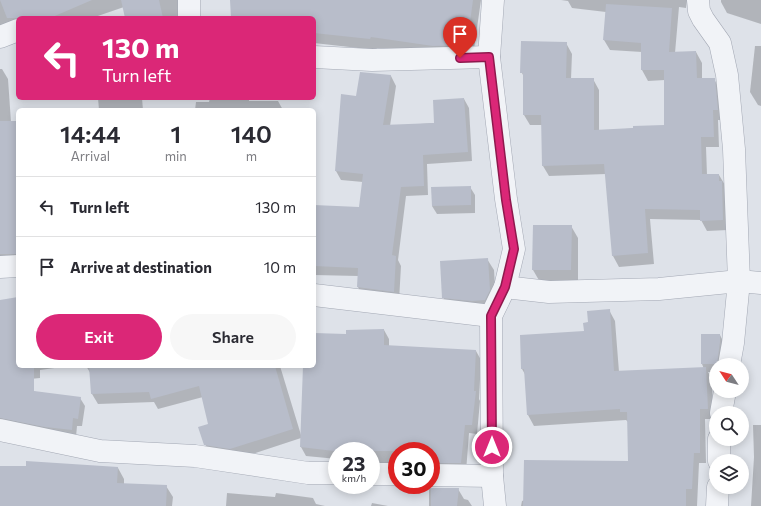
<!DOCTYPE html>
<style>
body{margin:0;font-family:Commissioner,sans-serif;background:#f7f7f7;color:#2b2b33;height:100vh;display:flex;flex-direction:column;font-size:15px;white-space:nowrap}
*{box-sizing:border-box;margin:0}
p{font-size:13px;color:#7c7c81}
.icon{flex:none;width:22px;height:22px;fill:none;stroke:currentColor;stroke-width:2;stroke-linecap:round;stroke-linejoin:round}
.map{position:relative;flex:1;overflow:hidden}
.sheet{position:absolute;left:16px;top:108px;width:300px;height:260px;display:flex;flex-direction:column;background:#fff;border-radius:6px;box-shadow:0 2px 10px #0003}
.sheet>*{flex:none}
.guide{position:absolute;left:16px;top:16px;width:300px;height:84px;border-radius:6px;box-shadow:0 2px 10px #0003;background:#db2777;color:#fff;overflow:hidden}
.needle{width:26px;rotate:306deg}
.fabs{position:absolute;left:709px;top:358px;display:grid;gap:8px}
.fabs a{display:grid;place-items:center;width:40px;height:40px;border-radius:50%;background:#fff;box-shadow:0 2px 10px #0003;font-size:20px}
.speed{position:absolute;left:328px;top:442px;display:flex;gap:8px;font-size:20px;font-weight:700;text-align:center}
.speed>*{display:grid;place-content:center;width:52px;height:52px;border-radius:50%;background:#fff;box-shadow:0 2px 10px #0003;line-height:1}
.speed small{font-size:10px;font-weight:400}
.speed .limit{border:6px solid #d22;background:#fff;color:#111}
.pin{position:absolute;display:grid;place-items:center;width:34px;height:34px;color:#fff;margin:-41px -17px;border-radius:50% 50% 50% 0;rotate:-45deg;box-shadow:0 0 4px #0007}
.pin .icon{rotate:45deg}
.me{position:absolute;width:44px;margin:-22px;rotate:0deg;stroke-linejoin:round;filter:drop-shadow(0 0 3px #0008)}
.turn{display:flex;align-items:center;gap:14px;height:84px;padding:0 20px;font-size:18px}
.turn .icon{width:52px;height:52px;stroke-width:2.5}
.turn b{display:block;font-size:28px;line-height:34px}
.eta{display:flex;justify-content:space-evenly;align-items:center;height:68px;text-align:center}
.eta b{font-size:24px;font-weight:600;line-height:28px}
.action{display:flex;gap:8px;margin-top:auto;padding:8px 20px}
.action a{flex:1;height:46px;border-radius:24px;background:#db2777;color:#fff;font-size:16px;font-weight:600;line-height:46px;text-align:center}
.action a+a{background:#f7f7f7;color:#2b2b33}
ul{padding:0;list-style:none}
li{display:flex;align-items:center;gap:12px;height:60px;padding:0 20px;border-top:1px solid #e1e1e2}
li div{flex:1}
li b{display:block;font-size:15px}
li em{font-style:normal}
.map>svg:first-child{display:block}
</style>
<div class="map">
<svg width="761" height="506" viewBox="0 0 761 506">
<rect width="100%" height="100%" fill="#dee2e9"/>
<!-- shadow -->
<g fill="#0003">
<path d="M0 0H186L181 15 170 18H126L124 7 92 18H80L79 17 76 18H18V28L0 31Z"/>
<path d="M231 0H481L473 56 440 57 377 48 376 50 314 43V18H232Z"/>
<path d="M561 0H687L686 8 679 7 675 53 696 52 702 63V79H714L720 90 723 120H718L719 147H706L707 175H719L725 185 728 230 707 231 701 220 650 219 654 264 619 267 613 256 606 174 549 176 543 166 542 125H530L524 115V77L522 73 566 43 572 54 571 79H593L599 90V131L665 126V80L648 81 642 70V52L610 50 604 40 606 12 572 8 568 1Z"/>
<path d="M721 0H761V24L727 13 721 2Z"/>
<path d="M755 46H761V106L758 105 750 92Z"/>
<path d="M0 69H2L8 79 11 122H18V264L0 259Z"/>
<path d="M361 73 391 76 396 86 390 126 435 123 464 99 469 108 472 161 427 164 428 195 406 196 398 260 401 266 399 301 363 297 358 287V276L314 275V206L360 208 363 182 341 180 336 171 342 95 357 97Z"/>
<path d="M98 98H142L143 110H99Z"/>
<path d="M210 98H249V101H278L283 110H195L196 102H209Z"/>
<path d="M470 187 475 195V213L437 214 432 206Z"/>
<path d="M534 226H571L578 238V282H540L533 270Z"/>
<path d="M487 259 494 270 496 302 491 312 450 309 443 297Z"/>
<path d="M18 298V366H69L40 370V378L0 382V301Z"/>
<path d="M609 310 615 321 619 372 704 369 702 364V335H720L724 343 722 365H716V372H708L712 379 713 419H705L706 463H699L697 506H521L522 501 629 462 628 422 626 420 534 426 528 415 526 376 522 369 521 336 585 332 589 323Z"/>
<path d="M384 330 389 339V346L476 351 481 360 479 399 480 401 477 434 469 433 466 472 431 473V451H397V470L371 467V451H337V459L306 456 301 447V438L237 459 211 455 205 444 210 425 203 397 158 409 154 402 98 404 92 394 91 374 86 366H280L301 435 304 366H314V334L347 335Z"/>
<path d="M0 387 80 398 85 406 82 426H77L76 437 0 426Z"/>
<path d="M753 425H761V506H751L754 457Z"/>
<path d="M0 467 118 468 124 479V484L166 486 173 497 172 506H0Z"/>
<path d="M429 488 458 489 464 499 468 500 472 506H429Z"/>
<path d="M227 493 275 497 276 493 313 498 316 504 325 506H226Z"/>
<path d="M372 503 388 506H371Z"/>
</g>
<!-- building -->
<g fill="#b8bdca">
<path d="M0 0H92L50 18H7Z"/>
<path d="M121 0H159L163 18H125Z"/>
<path d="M230 0H473L467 45 433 46 371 37 370 39 314 33V18H231Z"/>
<path d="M606 4 672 8 669 52 696 51 697 78H715L718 110H713L714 137H701L702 174H719V181H722L723 220 700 221V210L645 209 648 253 612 256 604 164 542 166 541 115H523V73H520L521 41 567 42 566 78H594V130L633 128V126L664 125V70H641V43L603 40Z"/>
<path d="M360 72 391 75 383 125 434 123 433 100 464 98 468 152 423 155 424 186 401 187 392 255 396 256 394 292 357 287 358 268 314 266V205L359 207 363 174 335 171 341 94 356 96Z"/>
<rect x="0" y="121" width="18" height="133"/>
<path d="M471 186V205L432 206 431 187Z"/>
<path d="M533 225H572L571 270H532Z"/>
<path d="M488 258 490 290 485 300 472 301 442 298 440 261Z"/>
<path d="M18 297V366H34V391L81 397 78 419 73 418 72 430 45 427 0 418V300Z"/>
<path d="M610 309 614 371 706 367 708 409H700V453H694L692 489H686V506H523L524 460 628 461 627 412H620V409L527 415 524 369H521L520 335 584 331 583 323 588 322 587 311Z"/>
<path d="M384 329V345L476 350 474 391H476L472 425H465L461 463H431V451H334L300 447 303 366H314V333L346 334V330Z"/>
<path d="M701 334H720V342L717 364H701Z"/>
<path d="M89 366H275L293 429 230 449 204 445 198 427 208 424 199 386 151 399 149 392 91 394Z"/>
<path d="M26 461 118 467 117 483 167 485 166 506H0V466H26Z"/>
<path d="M431 488H459L457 506H431Z"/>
</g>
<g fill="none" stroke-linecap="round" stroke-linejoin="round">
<defs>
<g id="minor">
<path d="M493 0 489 57 506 199 514 249 505 287 491 316 492 476 495 506"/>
<path d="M698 0 699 11 703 19 720 43 727 75 734 149 739 281 733 343 729 365"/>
<path d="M189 18V0"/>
<path d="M0 37 18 30"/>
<path d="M314 57 372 60 489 57"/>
<path d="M0 267 18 266"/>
<path d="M505 287 549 292 659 289 739 281 761 283"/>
<path d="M314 295 491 316"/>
<path d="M721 413 725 391"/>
<path d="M0 430 100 451 195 456 308 473H337"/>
<path d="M719 461V439"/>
<path d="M371 474H397"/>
<path d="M431 475 492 476"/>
<path d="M717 506 718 487"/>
</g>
</defs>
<!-- minor casing -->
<use href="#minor" stroke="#a3a8b4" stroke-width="23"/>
<!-- minor -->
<use href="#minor" stroke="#f1f3f7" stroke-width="22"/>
</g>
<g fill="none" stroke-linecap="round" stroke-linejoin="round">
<defs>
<path id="route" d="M460 58 489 57 506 200 514 249 505 287 491 316 492 447"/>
</defs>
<!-- route casing -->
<use href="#route" stroke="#8e194d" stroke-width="10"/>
<!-- route -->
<use href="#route" stroke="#db2777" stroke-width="7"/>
</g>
</svg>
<div class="fabs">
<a><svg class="needle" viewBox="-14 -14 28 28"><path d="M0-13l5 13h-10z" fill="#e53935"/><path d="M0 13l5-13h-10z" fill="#7c7c81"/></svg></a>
<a><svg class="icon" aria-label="search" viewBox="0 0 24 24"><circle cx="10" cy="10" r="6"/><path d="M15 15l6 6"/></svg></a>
<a><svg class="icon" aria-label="layers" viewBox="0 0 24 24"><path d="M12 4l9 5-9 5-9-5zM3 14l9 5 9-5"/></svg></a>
</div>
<div class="speed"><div>23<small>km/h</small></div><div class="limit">30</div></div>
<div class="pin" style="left:460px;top:58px;background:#d93025"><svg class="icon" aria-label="arrive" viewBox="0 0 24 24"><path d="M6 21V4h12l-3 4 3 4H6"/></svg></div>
<svg class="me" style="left:492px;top:447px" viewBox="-20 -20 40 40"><circle r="17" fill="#db2777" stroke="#fff" stroke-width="3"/><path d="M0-11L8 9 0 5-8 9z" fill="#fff"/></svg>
<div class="guide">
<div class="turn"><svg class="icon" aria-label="left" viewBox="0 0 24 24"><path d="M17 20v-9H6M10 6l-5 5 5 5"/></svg><div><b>130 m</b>Turn left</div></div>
</div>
<section class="sheet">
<div class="eta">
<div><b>14:44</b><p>Arrival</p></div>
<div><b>1</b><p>min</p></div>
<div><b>140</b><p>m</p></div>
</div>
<ul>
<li><svg class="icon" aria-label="left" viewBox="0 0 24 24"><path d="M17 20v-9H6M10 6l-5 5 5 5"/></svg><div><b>Turn left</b></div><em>130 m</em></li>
<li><svg class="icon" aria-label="arrive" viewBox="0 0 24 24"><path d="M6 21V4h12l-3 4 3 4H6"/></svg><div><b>Arrive at destination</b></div><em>10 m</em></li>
</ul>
<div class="action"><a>Exit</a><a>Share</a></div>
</section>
</div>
